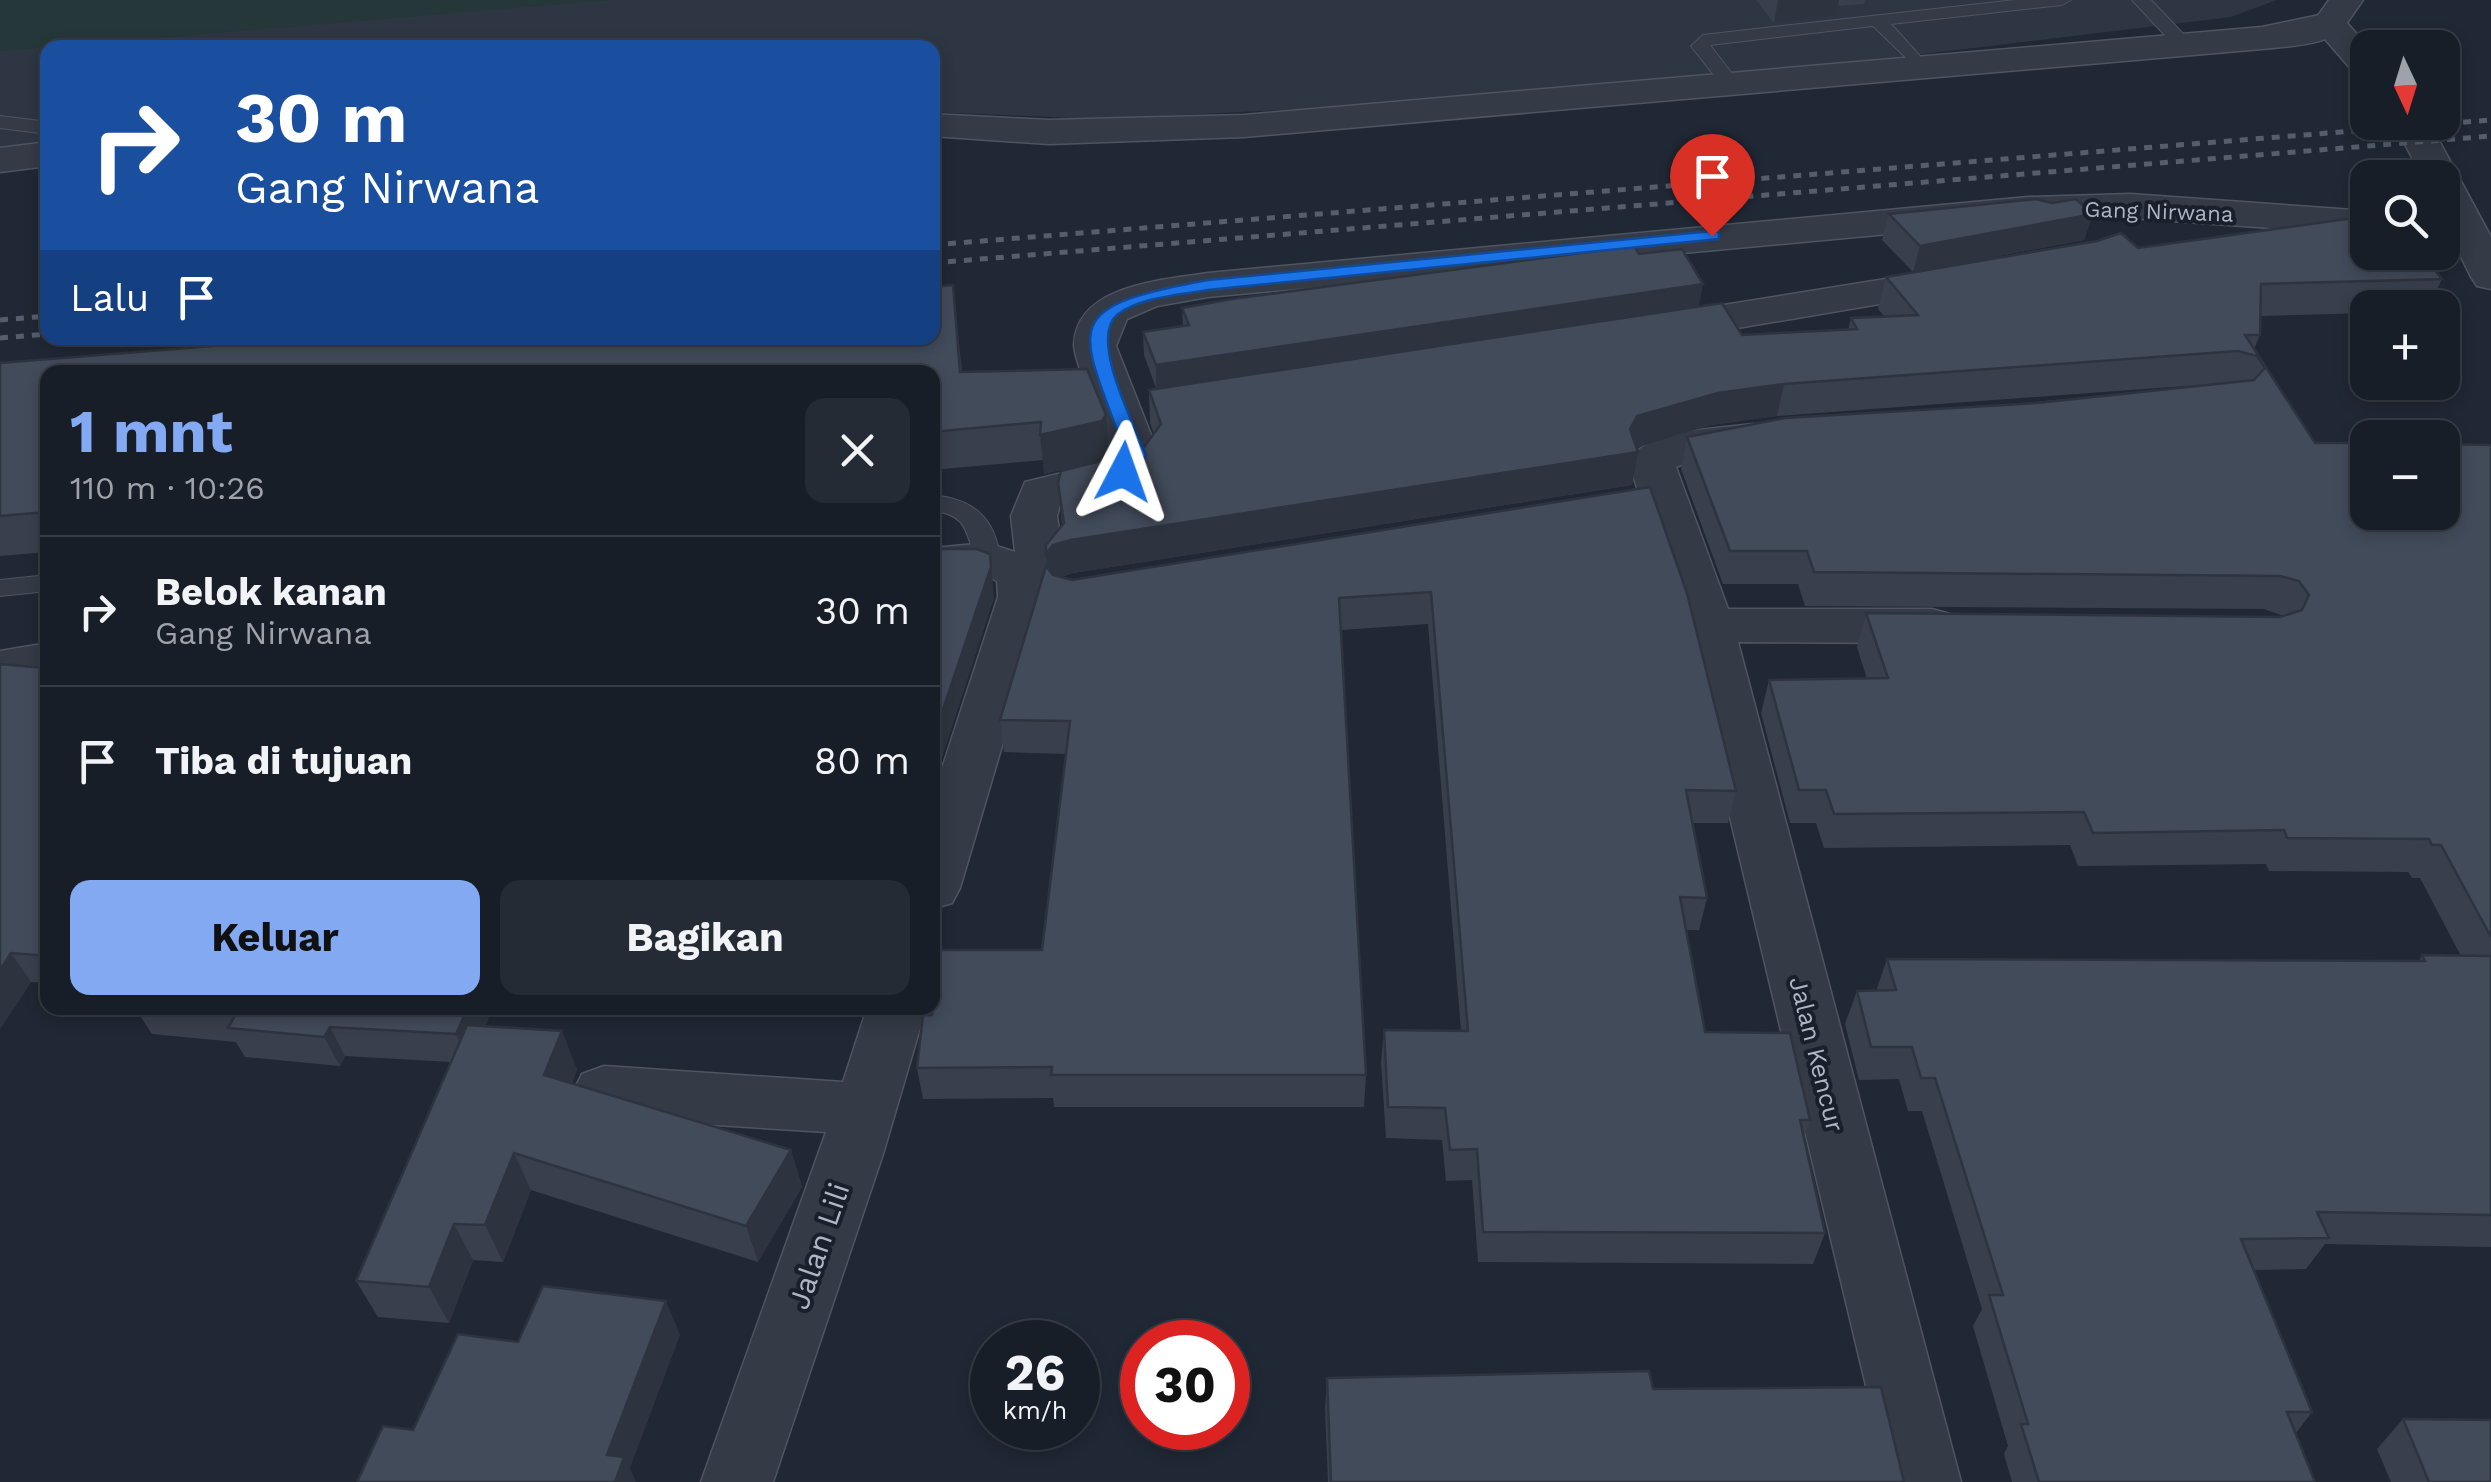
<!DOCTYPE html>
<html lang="id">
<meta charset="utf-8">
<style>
body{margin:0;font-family:"Work Sans",sans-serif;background:#252b34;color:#f1f3f6;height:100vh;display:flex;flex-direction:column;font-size:38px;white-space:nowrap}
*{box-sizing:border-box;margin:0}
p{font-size:32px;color:#9fa2a8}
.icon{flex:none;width:55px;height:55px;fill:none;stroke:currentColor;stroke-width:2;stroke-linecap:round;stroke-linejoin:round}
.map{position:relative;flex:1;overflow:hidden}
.drawer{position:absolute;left:40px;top:365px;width:900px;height:650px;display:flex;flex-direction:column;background:#181e28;border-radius:20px;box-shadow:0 5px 15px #0003,0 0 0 2px #363c45}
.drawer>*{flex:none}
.guide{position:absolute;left:40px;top:40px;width:900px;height:305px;border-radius:20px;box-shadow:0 5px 15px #0003,0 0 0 2px #363c45;background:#1a4fa0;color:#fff;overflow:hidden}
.needle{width:65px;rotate:176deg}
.controls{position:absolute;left:2350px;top:30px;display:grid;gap:20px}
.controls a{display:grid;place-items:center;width:110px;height:110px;border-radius:20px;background:#181e28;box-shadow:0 5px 15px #0003,0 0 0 2px #363c45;font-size:50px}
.speed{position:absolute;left:970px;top:1320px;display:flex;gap:20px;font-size:50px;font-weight:700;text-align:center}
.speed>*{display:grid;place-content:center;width:130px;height:130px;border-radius:50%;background:#181e28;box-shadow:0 5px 15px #0003,0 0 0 2px #363c45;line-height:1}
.speed small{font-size:25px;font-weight:400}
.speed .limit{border:15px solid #d22;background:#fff;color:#111}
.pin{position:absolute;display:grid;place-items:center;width:85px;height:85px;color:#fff;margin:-102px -42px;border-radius:50% 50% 50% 0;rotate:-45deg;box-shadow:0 0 10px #0007}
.pin .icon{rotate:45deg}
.me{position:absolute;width:110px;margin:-55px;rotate:4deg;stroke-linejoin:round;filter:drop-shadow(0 0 8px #0008)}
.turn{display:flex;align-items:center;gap:35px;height:210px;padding:0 30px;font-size:45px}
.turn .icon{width:130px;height:130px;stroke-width:2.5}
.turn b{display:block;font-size:70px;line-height:85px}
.then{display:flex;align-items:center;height:95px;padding:0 30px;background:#0003;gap:20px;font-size:38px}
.round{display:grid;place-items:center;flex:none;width:105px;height:105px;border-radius:20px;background:#252b34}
.overview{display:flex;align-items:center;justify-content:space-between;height:170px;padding:0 30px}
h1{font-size:60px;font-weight:700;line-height:75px;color:#83a9f3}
.primary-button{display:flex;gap:20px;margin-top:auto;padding:20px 30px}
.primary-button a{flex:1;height:115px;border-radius:20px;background:#83a9f3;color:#111;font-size:40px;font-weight:700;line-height:115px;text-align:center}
.primary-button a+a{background:#252b34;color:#f1f3f6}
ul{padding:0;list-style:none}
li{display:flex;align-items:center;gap:30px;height:150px;padding:0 30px;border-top:2px solid #363c45}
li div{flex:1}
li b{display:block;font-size:38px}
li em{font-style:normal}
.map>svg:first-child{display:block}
</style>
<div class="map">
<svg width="2491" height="1482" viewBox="0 0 2491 1482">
<rect width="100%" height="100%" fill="#202835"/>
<!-- airport -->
<path fill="#2e3543" d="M0 0H2277L2231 17 1782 71 1347 107 1097 119 933 112 932 48H48L47 146 0 153Z"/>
<!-- green -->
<path fill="#253739" d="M0 0H610L0 51Z"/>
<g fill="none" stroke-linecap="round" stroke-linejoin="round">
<defs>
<g id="service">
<path d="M2015 0H2071L2062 5 1891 24 1930 67 1921 72 1873 26 1710 45 1740 84 1731 90 1724 88 1691 46 1703 35Z"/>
<path d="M2132 0H2151L2188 39V47H2176Z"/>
<path d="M0 116 48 122V134L0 128Z"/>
<path d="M932 495C973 499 995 517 1000 558L996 564H978C965 537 971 514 932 511Z"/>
<path d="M48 575V591L0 596V580Z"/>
</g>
<g id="minor">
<path d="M2329 0H2363L2347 23 2369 48 2368 78 2356 75 2312 24Z"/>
<path d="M2393 122H2429L2491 237V289L2477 286 2471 277 2442 218V178H2423Z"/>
<path d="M2130 194 2368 211V235L2130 218 2028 221 1208 297 1157 306 1127 319 1116 346 1159 455 1139 482 1061 501 1057 516 1063 557 1045 577 1046 597 960 888 952 903 932 909V799L998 597 997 581 981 574 932 578V548L987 543 1015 552 1011 516 1025 482 1107 462 1113 454C1105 432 1074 363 1074 344 1077 284 1165 280 1208 273L2028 197Z"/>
<path d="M1954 268 1968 271 1974 280 1968 289 1661 341 1646 337 1640 328 1646 319 1661 315Z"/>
<path d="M1753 424 1769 428 1775 437 1769 446 1697 458 1676 467 1728 609H1932L1950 614 1957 626 1950 638 1932 643 1738 642 1961 1482H1889L1684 625 1628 461C1651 428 1717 429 1753 424Z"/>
<path d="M48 643V677L0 685V651Z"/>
<path d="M867 1008H926L883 1154 773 1482H701L826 1132 604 1118 582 1110 573 1092 582 1074 604 1066 843 1082Z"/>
</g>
<g id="tertiary">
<path d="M2329 13 2342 16 2347 24C2332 46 2287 46 2262 49L1244 137 1049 144 932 136V114L1049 120 1244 115 2262 27Z"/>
<path d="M48 142V166L0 172V148Z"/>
</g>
</defs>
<!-- service casing -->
<use href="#service" stroke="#4e5561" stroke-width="2"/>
<!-- minor casing -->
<use href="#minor" stroke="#4e5561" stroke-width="3"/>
<!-- tertiary casing -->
<use href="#tertiary" stroke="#4e5561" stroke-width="3"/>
<!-- service -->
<use href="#service" fill="#343a46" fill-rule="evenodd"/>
<!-- minor -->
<use href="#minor" fill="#343a46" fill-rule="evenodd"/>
<!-- tertiary -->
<use href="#tertiary" fill="#343a46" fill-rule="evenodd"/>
<!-- rail -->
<g stroke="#565e6d" stroke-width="5" stroke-dasharray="8 8" stroke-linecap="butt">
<path d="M932 245 2491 120"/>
<path d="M932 263 2491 136"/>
<path d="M0 320 48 316"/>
<path d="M0 338 48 334"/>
</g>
</g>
<!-- wall -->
<g fill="#39404d">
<path d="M1756 0H1865L1864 4 1838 6 1836 16 1774 23Z"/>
<path d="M1889 214H2093L2084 240 1913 272 1882 240Z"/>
<path d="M2138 248 2442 279 2428 308H2368V313L2260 316V335L2254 349 2315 443 2491 445V1247L2325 1244 2306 1269 2254 1270 2312 1412 2296 1433 2315 1482H2012L2004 1454 2008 1446 1973 1326 1982 1309 1922 1111H1908L1899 1079 1859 1080 1845 1024 1857 991H1876L1887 959 2419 961 2422 955 2461 956 2420 878H2412L2408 872 2269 871 2266 864 2078 866 2070 845 1824 848 1816 823H1790L1761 713 1769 680 1867 679 1857 647 1866 613 2280 617 2284 616 2264 609 1805 606 1798 584H1723L1681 469 1687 437 2225 383 1777 416 1711 425 1636 448 1632 485 1073 573 1061 577 1072 580 1650 487 1736 791 1728 823H1692L1707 898 1699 930H1686L1705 1032 1810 1120 1804 1137 1825 1233 1813 1264 1478 1262 1472 1180 1446 1181 1442 1140 1386 1138 1381 1062 1384 1030 1461 1031 1428 624 1341 630 1366 1075 1364 1107H1054L1053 1098 923 1099 917 1068 932 1015 1042 950 1066 754 1004 752 1000 720 1062 525 1058 483 1141 451 1154 434 1150 423 1149 390 1742 335 1848 330 1851 318 1884 316 1878 309 1886 277Z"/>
<path d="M1639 254 1699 306 1156 388 1144 355 1143 332 1183 326 1182 308Z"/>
<path d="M953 285 962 372 1106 415 1109 453 1105 459 1044 474 1043 460 932 470V372H48V552L0 556V363Z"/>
<path d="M932 549 994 597 939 766H932Z"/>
<path d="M48 664V983L31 982 0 1029 44 668Z"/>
<path d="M135 1008H493L485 1026 577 1069 572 1083 791 1150 802 1187 758 1262 531 1190 503 1262 473 1260 449 1323 378 1317 356 1281 451 1062 345 1056 340 1066 245 1057 236 1042 152 1034Z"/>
<path d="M1327 1378 1653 1389 1904 1482H1328L1325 1408Z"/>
<path d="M2403 1419 2491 1482H2391L2377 1449Z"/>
</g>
<!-- shaded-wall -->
<g fill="#2e343f">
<path d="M1778 0H1839L1836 16 1774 23Z"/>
<path d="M2093 214 2084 240 1913 272 1920 246Z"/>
<path d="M1703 284 1699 306 1156 388V365Z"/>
<path d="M1784 384 1777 416 1711 425 1632 449 1638 452 1632 485 1073 573 1056 578 1049 587 1046 554 1053 545 1071 540 1630 429 1637 416 1718 393Z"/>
<path d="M1106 415 1109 453 1105 459 1044 474 1040 435Z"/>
<path d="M990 554 994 597 939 766 934 736Z"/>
<path d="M11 953 31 982 0 1029V970Z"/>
<path d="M468 1008H493L469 1063 456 1034Z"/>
<path d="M330 1027 345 1056 340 1066 324 1037Z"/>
<path d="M562 1031 577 1069 560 1113 544 1075Z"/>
<path d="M791 1150 802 1187 758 1262 746 1226Z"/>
<path d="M514 1153 531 1190 503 1262 485 1225Z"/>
<path d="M454 1224 473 1260 449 1323 429 1287Z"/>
<path d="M666 1301 680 1335 630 1468 636 1482H615L607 1455Z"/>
</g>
<!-- building -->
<g fill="#424b5a" stroke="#2e343f" stroke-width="2.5">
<path d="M2036 199 2052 203 2076 199 2093 214 1920 246 1889 214Z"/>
<path d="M2368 216V252H2421L2442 279 2261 284 2260 335H2245L2315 443H2368V512H2442V444L2491 445V937L2441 845H2432L2429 839 2287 838 2284 830 2093 833 2084 812 1834 814 1826 790H1799L1769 680 1888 678 1866 613 2280 617 2302 610 2309 595 2299 581 2280 576 1814 572 1807 551H1730L1687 437 1785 418 2037 403 2254 380 2265 368 2257 356 2238 351 1784 384 1718 393 1637 416 1630 429 1638 452 1071 540 1053 545 1046 554V545L1064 523 1058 483 1061 471 1141 451 1161 424 1149 390 1722 303 1742 335 1857 329 1851 318 1918 315 1886 277 2097 241 2121 233 2138 248Z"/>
<path d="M1634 246 1639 254 1682 249 1703 284 1156 365 1143 332 1189 325 1182 308 1232 299Z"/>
<path d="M953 285 960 372 1087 369 1106 415 1102 421 1040 435 1041 422 932 432V372H48V512L0 516V363L312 338H932V287Z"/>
<path d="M1650 487 1687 593 1736 791 1686 790 1707 898 1680 897 1705 1032 1790 1033 1810 1120H1800L1825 1233 1483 1232 1477 1149 1450 1150 1445 1108 1388 1107 1384 1030 1468 1031 1431 592 1339 598 1366 1075H1051L1052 1067 917 1068 923 1015H932L941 950H1042L1070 721 1000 720 1046 566 1053 575 1072 580Z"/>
<path d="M932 549H977L990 554 991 567 934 736H932Z"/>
<path d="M0 664 44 668 48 664V956L11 953 0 970Z"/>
<path d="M2422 955 2491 956V1215L2317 1212 2329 1238 2241 1239 2312 1412H2287L2315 1482H2039L2021 1424H2028L1989 1295H2003L1935 1078H1921L1912 1047H1871L1857 991 1896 990 1887 959 2425 961Z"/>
<path d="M162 1008H468L456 1034 330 1027 324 1037 228 1028 236 1014Z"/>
<path d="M467 1025 562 1031 544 1075 791 1150 746 1226 514 1153 485 1225 454 1224 429 1287 356 1281Z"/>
<path d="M543 1286 666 1301 607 1455 624 1457 615 1482H357L383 1426 413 1430 458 1334 518 1342Z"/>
<path d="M1649 1371 1653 1389 1881 1387 1904 1482H1331L1327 1378Z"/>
<path d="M2403 1419 2491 1420V1482H2429Z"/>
</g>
<!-- route -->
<path fill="#1a73e8" stroke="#114b97" stroke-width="2.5" d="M1712 231 1719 232V239L1208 290C1181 295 1139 297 1117 315 1089 339 1134 424 1146 455L1130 476 1113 472 1126 454C1079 325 1054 308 1208 280Z"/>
<g text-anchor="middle" stroke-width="8" stroke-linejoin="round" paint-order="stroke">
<!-- far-street labels -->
<g font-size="22" fill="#aeb5c3" stroke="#19202b">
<text transform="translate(2159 211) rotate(2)" y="8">Gang Nirwana</text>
</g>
<!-- street labels -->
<g font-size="25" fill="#aeb5c3" stroke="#19202b">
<text transform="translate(1817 1054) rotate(76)" y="9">Jalan Kencur</text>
</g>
<!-- near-street labels -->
<g font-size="30" fill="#aeb5c3" stroke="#19202b">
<text transform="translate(819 1246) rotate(-71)" y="10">Jalan Lili</text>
</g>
</g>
</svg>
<div class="controls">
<a><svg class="needle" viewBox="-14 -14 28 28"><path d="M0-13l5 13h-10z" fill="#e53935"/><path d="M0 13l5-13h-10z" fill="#9fa2a8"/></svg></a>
<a><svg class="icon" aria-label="search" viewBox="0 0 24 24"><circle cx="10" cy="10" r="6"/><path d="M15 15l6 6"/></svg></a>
<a>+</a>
<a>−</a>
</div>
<div class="speed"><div>26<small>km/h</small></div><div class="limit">30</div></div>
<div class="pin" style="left:1712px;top:236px;background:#d93025"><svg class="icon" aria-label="arrive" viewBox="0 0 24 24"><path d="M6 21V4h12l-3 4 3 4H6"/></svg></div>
<svg class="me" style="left:1123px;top:472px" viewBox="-20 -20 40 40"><path d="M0-17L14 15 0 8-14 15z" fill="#1a73e8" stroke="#fff" stroke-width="4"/></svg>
<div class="guide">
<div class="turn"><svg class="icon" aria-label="right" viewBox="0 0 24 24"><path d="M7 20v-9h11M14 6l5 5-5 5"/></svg><div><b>30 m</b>Gang Nirwana</div></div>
<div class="then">Lalu<svg class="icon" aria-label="arrive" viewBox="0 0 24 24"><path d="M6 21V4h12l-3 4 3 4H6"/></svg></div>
</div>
<section class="drawer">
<div class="overview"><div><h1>1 mnt</h1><p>110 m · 10:26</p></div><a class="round"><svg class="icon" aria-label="close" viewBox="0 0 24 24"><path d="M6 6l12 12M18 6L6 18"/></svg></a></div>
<ul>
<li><svg class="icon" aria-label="right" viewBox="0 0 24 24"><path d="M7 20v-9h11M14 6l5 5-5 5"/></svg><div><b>Belok kanan</b><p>Gang Nirwana</p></div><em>30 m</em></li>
<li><svg class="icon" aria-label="arrive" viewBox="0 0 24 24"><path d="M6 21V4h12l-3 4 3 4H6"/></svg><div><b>Tiba di tujuan</b></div><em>80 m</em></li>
</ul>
<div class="primary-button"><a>Keluar</a><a>Bagikan</a></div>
</section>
</div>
